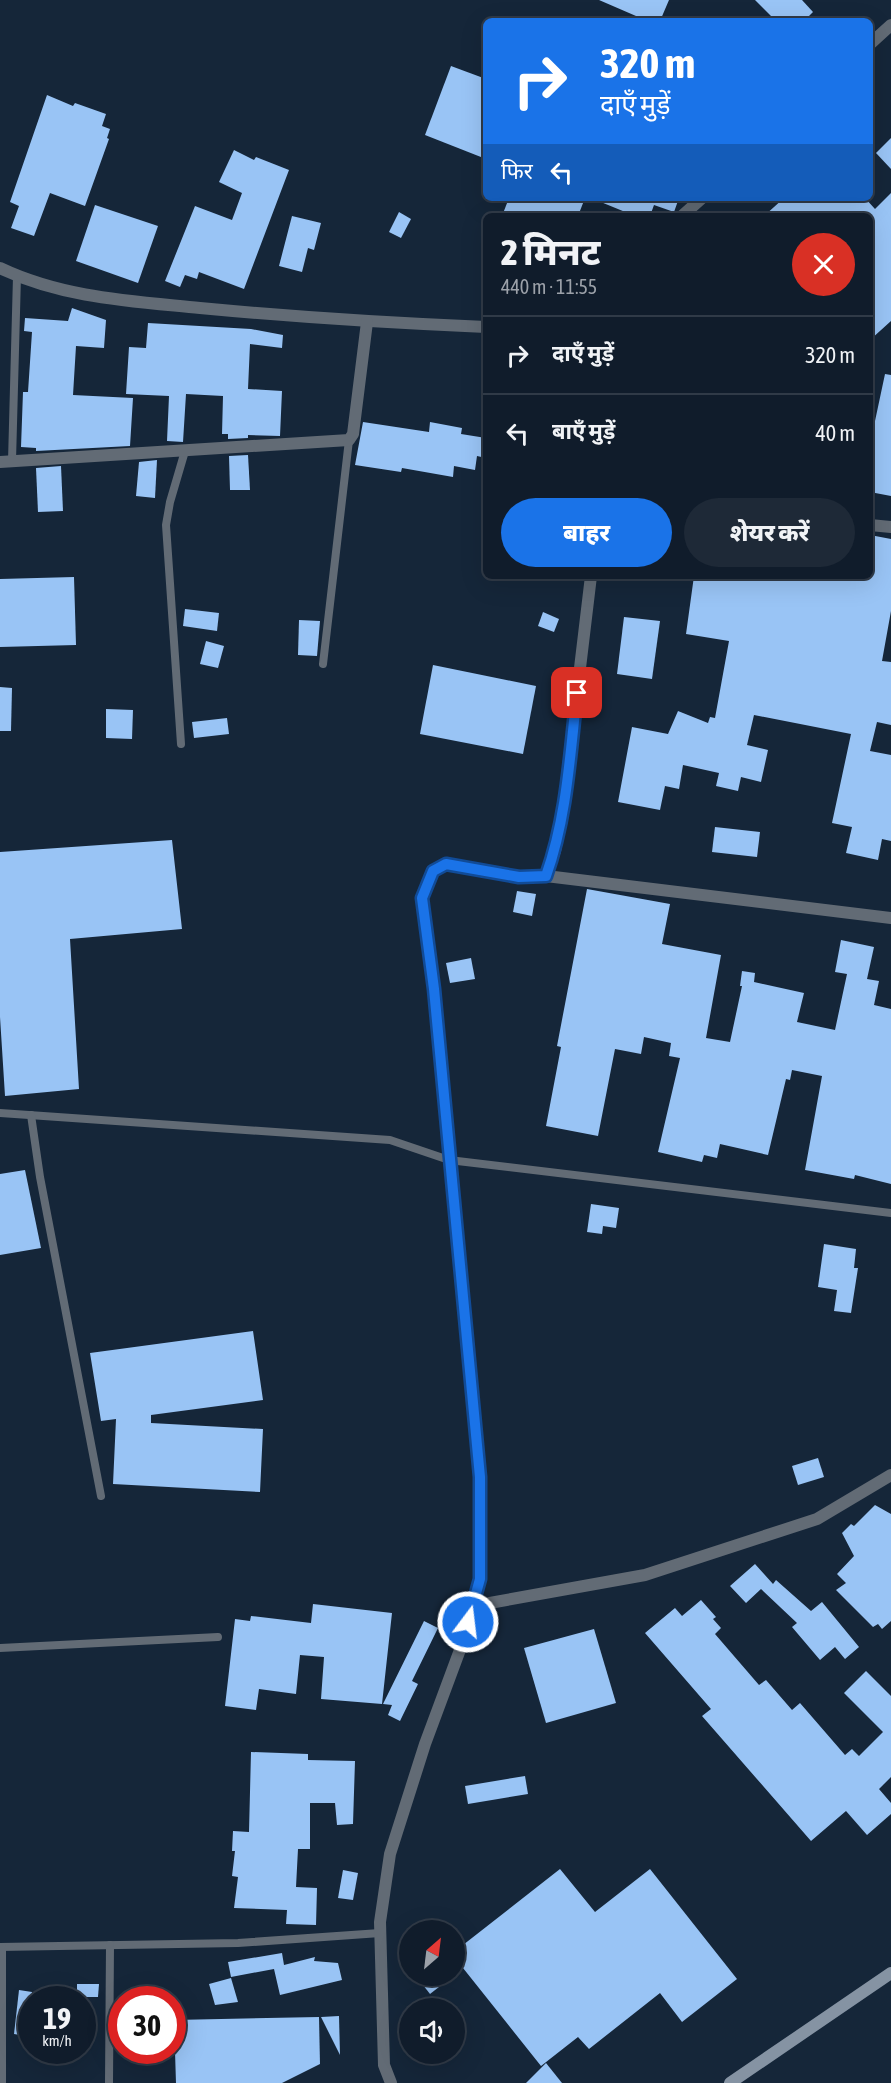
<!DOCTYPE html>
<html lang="hi">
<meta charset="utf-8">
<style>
body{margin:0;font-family:"Asap Condensed","Noto Sans Devanagari",sans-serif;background:#1e2937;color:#f1f3f6;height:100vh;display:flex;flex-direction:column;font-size:22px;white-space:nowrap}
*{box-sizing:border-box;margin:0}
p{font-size:20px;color:#9ca1a9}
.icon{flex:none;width:33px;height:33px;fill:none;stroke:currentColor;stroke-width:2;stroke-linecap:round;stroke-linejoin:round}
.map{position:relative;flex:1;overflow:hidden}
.panel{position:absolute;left:483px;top:213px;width:390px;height:366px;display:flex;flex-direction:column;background:#101c2b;border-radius:9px;box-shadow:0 6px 24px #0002,0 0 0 2px #303a47}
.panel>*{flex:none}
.guide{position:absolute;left:483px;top:18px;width:390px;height:183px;border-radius:9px;box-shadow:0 6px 24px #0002,0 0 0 2px #303a47;background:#1a73e8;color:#fff;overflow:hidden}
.needle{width:39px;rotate:28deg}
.controls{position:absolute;left:399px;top:1920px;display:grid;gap:12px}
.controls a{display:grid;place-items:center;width:66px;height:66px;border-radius:50%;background:#101c2b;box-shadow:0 6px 24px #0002,0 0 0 2px #303a47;font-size:30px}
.speed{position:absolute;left:18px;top:1986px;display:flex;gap:12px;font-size:30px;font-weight:700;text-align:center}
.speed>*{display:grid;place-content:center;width:78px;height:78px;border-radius:50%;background:#101c2b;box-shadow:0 6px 24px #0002,0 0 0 2px #303a47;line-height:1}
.speed small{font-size:15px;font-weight:400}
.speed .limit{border:9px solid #d22;background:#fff;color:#111}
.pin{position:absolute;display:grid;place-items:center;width:51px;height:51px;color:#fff;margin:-26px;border-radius:12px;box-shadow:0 3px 9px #0006}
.me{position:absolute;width:66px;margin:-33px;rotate:15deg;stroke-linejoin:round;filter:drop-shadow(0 0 4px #0008)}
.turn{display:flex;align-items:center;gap:21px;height:126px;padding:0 18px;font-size:27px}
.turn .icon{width:78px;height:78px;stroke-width:2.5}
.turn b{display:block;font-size:42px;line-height:51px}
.then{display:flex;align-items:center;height:57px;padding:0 18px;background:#0003;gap:12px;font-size:22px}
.round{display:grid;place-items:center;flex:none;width:63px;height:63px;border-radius:32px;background:#1e2937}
.overview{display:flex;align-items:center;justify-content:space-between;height:102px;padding:0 18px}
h1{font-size:36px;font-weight:800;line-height:45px}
.primary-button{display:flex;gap:12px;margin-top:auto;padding:12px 18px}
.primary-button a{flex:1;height:69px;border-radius:36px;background:#1a73e8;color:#fff;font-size:24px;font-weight:800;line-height:69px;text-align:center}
.primary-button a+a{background:#1e2937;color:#f1f3f6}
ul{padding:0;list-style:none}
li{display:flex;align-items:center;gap:18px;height:78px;padding:0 18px;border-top:2px solid #303a47}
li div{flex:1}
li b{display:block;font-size:22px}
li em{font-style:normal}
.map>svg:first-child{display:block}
</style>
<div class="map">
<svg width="891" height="2083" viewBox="0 0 891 2083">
<rect width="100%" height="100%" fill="#152639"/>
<!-- building -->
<g fill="#99c4f5">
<path d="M599 0H669L660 21H634L636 16Z"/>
<path d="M755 0H802L813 12 804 21H776Z"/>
<path d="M451 66 486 79V159L425 135Z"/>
<path d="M47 95 73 106 75 103 106 114 102 126 110 129 107 138 109 139 85 206 50 193 34 236 11 228 19 206 10 202Z"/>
<path d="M891 138V169L876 153Z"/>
<path d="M234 150 254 160 256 157 289 170 244 289 199 272 197 279 185 275 180 287 165 281 195 206 232 220 242 193 219 182Z"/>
<path d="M891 193V321L870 340V216H764L784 198H865L875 209Z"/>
<path d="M509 198H585L578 216H502Z"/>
<path d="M591 198H679L674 212 654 205 650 216H635Z"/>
<path d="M95 205 158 226 138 283 76 261Z"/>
<path d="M399 212 411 219 401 238 389 232Z"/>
<path d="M292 216 321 223 314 250 308 248 302 272 279 266Z"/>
<path d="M72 308 106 320 104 348 76 346 73 395 133 398 130 446 36 451V448L21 447 23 392H28L32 332 24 331 25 318 68 321Z"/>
<path d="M148 323 251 329 283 335 282 348 250 344 248 389 282 391 280 436 248 435V438L228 439V434H222L223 396 186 394 183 442 167 441 169 396 126 394 129 347 146 348Z"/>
<path d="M885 374 891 375V496L870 492V419L875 421Z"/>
<path d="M363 422 429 432 430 422 462 428 461 434 486 438V458L477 456 475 470 454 466 453 477 402 468 401 472 355 465Z"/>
<path d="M248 455 250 490H230L229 456Z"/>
<path d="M157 460 155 498 136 496 139 462Z"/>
<path d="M61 466 63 511 38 512 36 468Z"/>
<path d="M870 535 891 539V611L882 661 891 662V725L877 722 870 751 891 755V841L882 839 878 860 846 853 852 827 832 823 851 734 754 715 747 745 768 750 761 782 741 777 738 791 716 786 719 773 683 765 679 789 665 786 660 810 618 802 632 727 668 734 678 711 708 723 710 717 715 718 729 641 686 634 694 576H752L776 581 777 576H870Z"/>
<path d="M74 577 76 645 0 647V579Z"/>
<path d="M185 609 219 613 217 631 183 626Z"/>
<path d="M543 612 559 619 554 632 538 626Z"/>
<path d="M624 617 660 621 652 679 617 674Z"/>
<path d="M299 620 320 621 317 656 298 655Z"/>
<path d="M206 641 224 646 218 668 200 664Z"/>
<path d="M433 665 536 686 523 754 420 734Z"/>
<path d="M0 687 12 688 11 731H0Z"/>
<path d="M106 709 133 710 132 739 106 738Z"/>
<path d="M227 718 229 734 194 738 192 722Z"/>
<path d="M715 827 760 832 757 857 712 852Z"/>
<path d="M172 840 182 929 70 939 79 1089 5 1096 0 1017V852Z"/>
<path d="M587 889 670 904 662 944 721 955 706 1038 730 1042 742 986H740L742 971 755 973 754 982 804 993 797 1022 835 1030 847 974 835 972 841 940 874 947 867 979 879 981 874 1005 891 1009V1184L855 1175 854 1179 805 1170 822 1076 792 1070 790 1080 786 1079 768 1155 720 1144 717 1158 704 1155 702 1162 658 1152 680 1058 669 1056 671 1043 644 1037 641 1054 615 1049 598 1136 546 1126 561 1047 557 1046Z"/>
<path d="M517 891 536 894 532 916 513 912Z"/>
<path d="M471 958 475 979 450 983 446 963Z"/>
<path d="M25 1170 41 1248 0 1255V1174Z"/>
<path d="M591 1204 619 1208 616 1228 603 1226 602 1234 587 1232Z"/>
<path d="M824 1244 856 1249 854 1268H858L851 1313 834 1311 837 1290 818 1287Z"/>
<path d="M253 1331 263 1400 151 1415V1423L263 1429 260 1492 113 1484 116 1419 101 1421 90 1353Z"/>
<path d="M818 1458 824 1477 798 1485 792 1466Z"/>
<path d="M875 1505 891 1514V1621L882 1629 878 1624 873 1627 836 1590 846 1583 837 1574 854 1556 842 1533 851 1524 854 1526Z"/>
<path d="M755 1564 773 1584 776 1580 811 1611 822 1602 859 1647 845 1659 835 1647 820 1660 792 1627 797 1623 761 1589 746 1603 730 1586Z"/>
<path d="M701 1600 716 1617 713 1619 721 1628 715 1634 759 1685 766 1680 792 1710 800 1703 845 1755 852 1749 859 1756 883 1732 844 1693 866 1671 891 1696V1777L879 1789 891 1803V1814L867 1835 846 1811 811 1841 702 1716 711 1709 645 1633 675 1608 682 1616Z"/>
<path d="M313 1604 392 1613 382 1704 321 1699 324 1657 300 1655 296 1694 259 1689 256 1710 225 1706 235 1619 250 1621 251 1616 311 1623Z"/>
<path d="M424 1621 438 1628 412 1681 418 1684 400 1721 388 1715 392 1705 383 1704Z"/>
<path d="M594 1629 616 1703 546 1723 524 1648Z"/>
<path d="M251 1752 308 1754V1760L355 1761 353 1824 337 1825 335 1803H310V1849H298L296 1887 317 1888 316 1925 286 1924 287 1910 234 1908 238 1877 232 1876 235 1851H232L233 1831 249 1832Z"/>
<path d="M525 1776 528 1794 468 1804 465 1786Z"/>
<path d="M560 1869 595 1912 650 1869 737 1979 682 2022 660 1993 589 2049 578 2037 541 2066 463 1968 454 1975V1952Z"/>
<path d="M343 1870 358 1873 353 1900 338 1898Z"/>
<path d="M282 1953 284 1965 315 1957 314 1961 338 1963 342 1980 280 1995 274 1969 231 1977 228 1962Z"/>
<path d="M416 1976H453L430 1994Z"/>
<path d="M231 1978 238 2002 215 2005 209 1984Z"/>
<path d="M77 1984H99L98 1997H77Z"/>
<path d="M19 1990 32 1992V2037L14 2034Z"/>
<path d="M339 2016 340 2055 321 2017Z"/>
<path d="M319 2017 320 2064 282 2083H176L174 2020Z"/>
<path d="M546 2063 562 2083H526Z"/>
</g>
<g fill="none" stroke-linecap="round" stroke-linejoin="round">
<!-- lane -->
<g stroke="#626b75" stroke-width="8">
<path d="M12 461 17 276"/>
<path d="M323 664 349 440"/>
<path d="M181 744 166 525 170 502 185 451"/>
<path d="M0 1113 390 1140 449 1160 891 1213"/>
<path d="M31 1115 40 1177 101 1496"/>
<path d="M0 1648 218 1637"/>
<path d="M0 1947 238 1943 380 1933"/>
<path d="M2 1947V2083"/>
<path d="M109 2083 110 1945"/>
</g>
<!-- street -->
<g stroke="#626b75" stroke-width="12">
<path d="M870 44 891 25"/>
<path d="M682 216 702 198"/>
<path d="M0 268C63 298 131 301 200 308 295 317 390 323 486 327"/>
<path d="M0 462 349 440 353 434 367 322"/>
<path d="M870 525 891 527"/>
<path d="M546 876 891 918"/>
<path d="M473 1606 645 1575 817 1519 891 1475"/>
<path d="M391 2083 384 2065 380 1922 390 1854 425 1744 464 1639 480 1579V1477L434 989 422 898 433 871 446 864 519 877 546 876 555 851 563 810 591 576"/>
</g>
<!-- secondary -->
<path stroke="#8593a3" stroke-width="12" d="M730 2083 891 1973"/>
</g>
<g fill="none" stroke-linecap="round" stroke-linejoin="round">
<defs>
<path id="route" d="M468 1622 480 1579V1477L434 989 422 898 433 871 446 864 519 877 546 876C567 817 570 754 577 693"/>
</defs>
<!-- route casing -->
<use href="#route" stroke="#114b97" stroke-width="15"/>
<!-- route -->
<use href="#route" stroke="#1a73e8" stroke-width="10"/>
</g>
</svg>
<div class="controls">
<a><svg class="needle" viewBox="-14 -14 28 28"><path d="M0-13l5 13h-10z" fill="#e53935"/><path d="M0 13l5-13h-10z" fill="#9ca1a9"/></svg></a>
<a><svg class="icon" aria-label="sound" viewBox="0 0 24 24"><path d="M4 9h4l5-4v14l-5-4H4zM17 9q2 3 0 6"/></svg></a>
</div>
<div class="speed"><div>19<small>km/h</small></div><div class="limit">30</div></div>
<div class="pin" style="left:577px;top:693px;background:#d93025"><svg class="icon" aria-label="arrive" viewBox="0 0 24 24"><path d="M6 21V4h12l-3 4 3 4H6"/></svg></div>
<svg class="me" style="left:468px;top:1622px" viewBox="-20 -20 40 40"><circle r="17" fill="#1a73e8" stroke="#fff" stroke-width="3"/><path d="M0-11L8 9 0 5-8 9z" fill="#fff"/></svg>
<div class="guide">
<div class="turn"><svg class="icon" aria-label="right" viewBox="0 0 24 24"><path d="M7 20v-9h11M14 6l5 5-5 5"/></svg><div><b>320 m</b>दाएँ मुड़ें</div></div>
<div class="then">फिर<svg class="icon" aria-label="left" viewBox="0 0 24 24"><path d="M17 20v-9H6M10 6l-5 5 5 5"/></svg></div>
</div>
<section class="panel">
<div class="overview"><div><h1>2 मिनट</h1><p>440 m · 11:55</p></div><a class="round" style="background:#d93025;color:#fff"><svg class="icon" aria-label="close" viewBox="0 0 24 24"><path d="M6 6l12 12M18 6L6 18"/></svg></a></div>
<ul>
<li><svg class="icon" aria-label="right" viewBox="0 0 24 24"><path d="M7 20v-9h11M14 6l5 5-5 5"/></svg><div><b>दाएँ मुड़ें</b></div><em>320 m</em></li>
<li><svg class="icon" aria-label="left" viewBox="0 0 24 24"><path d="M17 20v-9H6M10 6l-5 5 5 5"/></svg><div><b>बाएँ मुड़ें</b></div><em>40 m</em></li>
</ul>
<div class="primary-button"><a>बाहर</a><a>शेयर करें</a></div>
</section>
</div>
